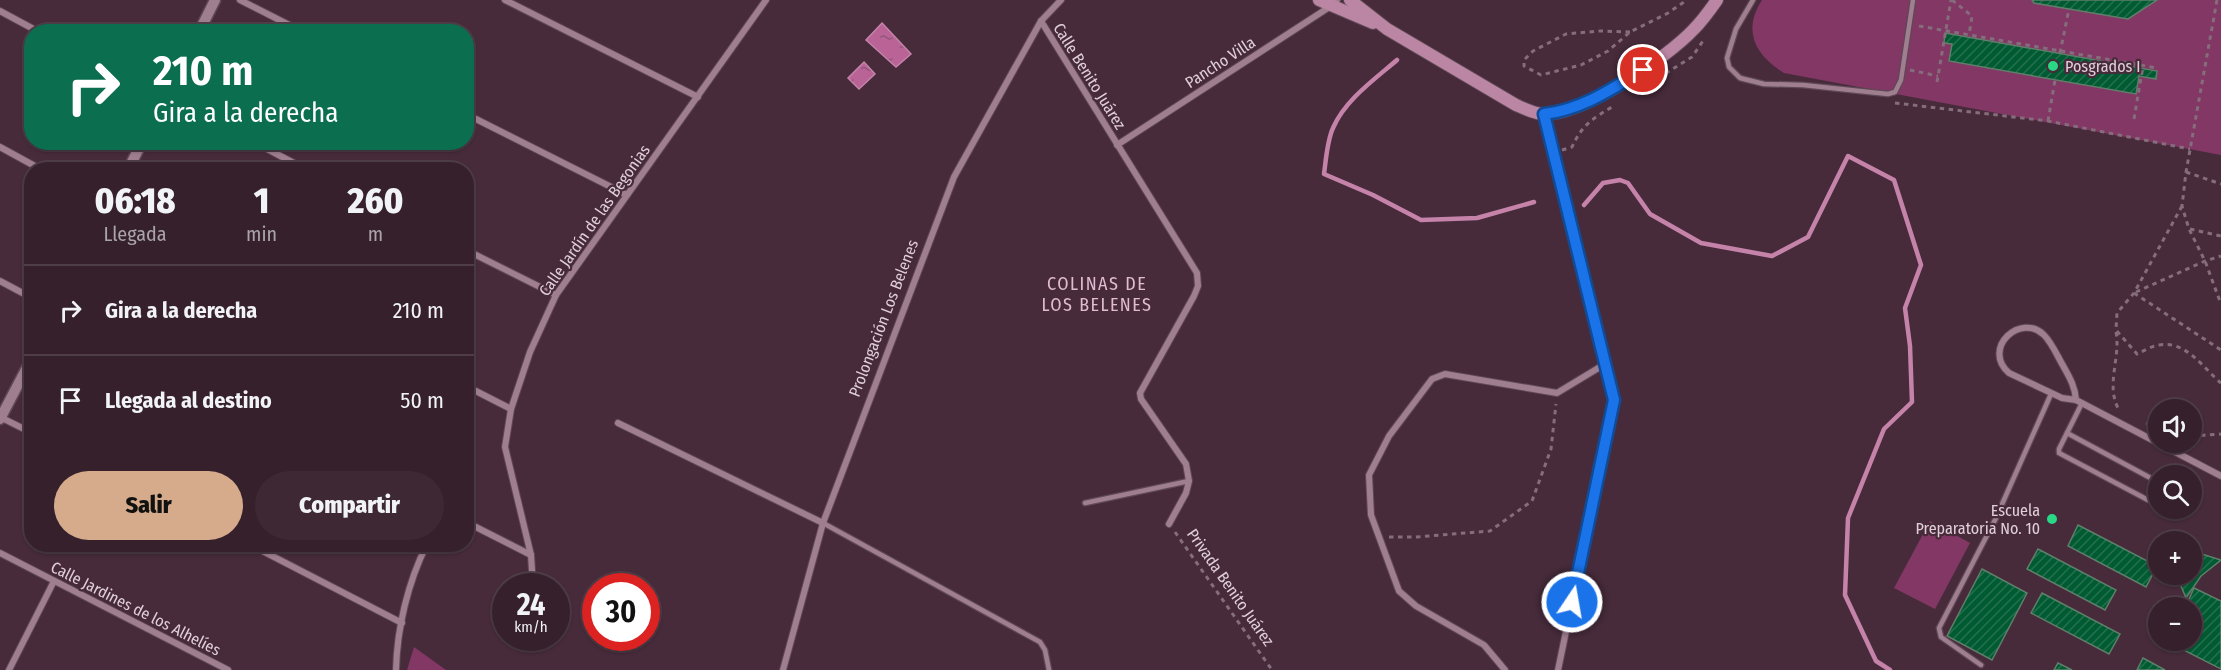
<!DOCTYPE html>
<html lang="es">
<meta charset="utf-8">
<style>
body{margin:0;font-family:"Fira Sans Condensed",sans-serif;background:#3d2834;color:#f1f3f6;height:100vh;display:flex;flex-direction:column;font-size:22px;white-space:nowrap}
*{box-sizing:border-box;margin:0}
p{font-size:20px;color:#aaa3a9}
.icon{flex:none;width:33px;height:33px;fill:none;stroke:currentColor;stroke-width:2;stroke-linecap:round;stroke-linejoin:round}
.map{position:relative;flex:1;overflow:hidden}
.panel{position:absolute;left:24px;top:162px;width:450px;height:390px;display:flex;flex-direction:column;background:#35202c;border-radius:24px;box-shadow:0 2px 4px #0004,0 0 0 2px #4f3e48}
.panel>*{flex:none}
.banner{position:absolute;left:24px;top:24px;width:450px;height:126px;border-radius:24px;box-shadow:0 2px 4px #0004,0 0 0 2px #4f3e48;background:#0b6e4f;color:#fff;overflow:hidden}
.tools{position:absolute;left:2148px;top:399px;display:grid;gap:12px}
.tools a{display:grid;place-items:center;width:54px;height:54px;border-radius:50%;background:#35202c;box-shadow:0 2px 4px #0004,0 0 0 2px #4f3e48;font-size:30px}
.speed{position:absolute;left:492px;top:573px;display:flex;gap:12px;font-size:30px;font-weight:700;text-align:center}
.speed>*{display:grid;place-content:center;width:78px;height:78px;border-radius:50%;background:#35202c;box-shadow:0 2px 4px #0004,0 0 0 2px #4f3e48;line-height:1}
.speed small{font-size:15px;font-weight:400}
.speed .limit{border:9px solid #d22;background:#fff;color:#111}
.pin{position:absolute;display:grid;place-items:center;width:51px;height:51px;color:#fff;margin:-26px;border:3px solid #fff;border-radius:50%;box-shadow:0 2px 6px #0007}
.me{position:absolute;width:66px;margin:-33px;rotate:12deg;stroke-linejoin:round;filter:drop-shadow(0 0 4px #0008)}
.turn{display:flex;align-items:center;gap:21px;height:126px;padding:0 30px;font-size:27px}
.turn .icon{width:78px;height:78px;stroke-width:2.5}
.turn b{display:block;font-size:42px;line-height:51px}
.eta{display:flex;justify-content:space-evenly;align-items:center;height:102px;text-align:center}
.eta b{font-size:36px;font-weight:800;line-height:42px}
.primary-button{display:flex;gap:12px;margin-top:auto;padding:12px 30px}
.primary-button a{flex:1;height:69px;border-radius:36px;background:#d6ab8b;color:#111;font-size:24px;font-weight:800;line-height:69px;text-align:center}
.primary-button a+a{background:#3d2834;color:#f1f3f6}
ul{padding:0;list-style:none}
li{display:flex;align-items:center;gap:18px;height:90px;padding:0 30px;border-top:2px solid #4f3e48}
li div{flex:1}
li b{display:block;font-size:22px}
li em{font-style:normal}
.map>svg:first-child{display:block}
</style>
<div class="map">
<svg width="2221" height="670" viewBox="0 0 2221 670">
<defs>
<pattern id="water-ripples" width="26" height="14" patternUnits="userSpaceOnUse" patternTransform="scale(1.5)"><rect width="26" height="14" fill="#b96396"/><path d="M2 4q2-2 4 0t4 0M15 11q2-2 4 0t4 0" fill="none" stroke="#905678"/></pattern>
<pattern id="building-hatch" width="6" height="6" patternUnits="userSpaceOnUse" patternTransform="scale(1.5)"><rect width="6" height="6" fill="#005a32"/><path d="M-1 1l2-2M0 6l6-6M5 7l2-2" fill="none" stroke="#25714f"/></pattern>
</defs>
<rect width="100%" height="100%" fill="#472b3b"/>
<!-- park -->
<g fill="#823765">
<path d="M1762 0H2221V155L1784 73C1755 55 1742 31 1762 0Z"/>
<path d="M1930 521 1970 543 1935 609 1894 588Z"/>
<path d="M414 647 446 670H407Z"/>
</g>
<!-- water -->
<g fill="url(#water-ripples)" stroke="#c583aa" stroke-width="1.5">
<path d="M882 23 911 54 896 67 866 40Z"/>
<path d="M864 62 875 74 859 89 848 78Z"/>
</g>
<g fill="none" stroke-linecap="round" stroke-linejoin="round">
<!-- stream -->
<g stroke="#c583aa" stroke-width="4.5">
<path d="M1397 60C1375 79 1345 100 1333 128 1327 141 1326 160 1324 174L1373 195 1421 220 1477 218 1534 202"/>
<path d="M1584 205 1603 183 1620 180 1628 183 1650 214 1701 243 1772 256 1808 237 1848 156 1894 180 1921 265 1905 308 1910 346 1912 402 1884 429 1848 518 1845 595 1876 661 1890 670"/>
</g>
</g>
<!-- building -->
<g fill="url(#building-hatch)" stroke="#5f7f6a" stroke-width="1.5">
<path d="M2032 0H2157L2128 19 2034 3Z"/>
<path d="M1945 33 2157 71 2156 79 2139 76 2136 94 1949 61 1952 44 1944 43Z"/>
<path d="M2078 525 2157 566 2146 587 2068 546Z"/>
<path d="M2038 549 2116 590 2105 610 2027 569Z"/>
<path d="M2192 551 2221 560 2201 576 2186 598 2181 586 2169 574H2192Z"/>
<path d="M1982 569 2027 593 1992 660 1947 636Z"/>
<path d="M2194 588 2221 601V669L2168 642 2192 640V608H2185Z"/>
<path d="M2042 593 2120 634 2109 654 2031 613Z"/>
<path d="M2143 658 2165 670H2137Z"/>
<path d="M2058 663 2072 670H2054Z"/>
</g>
<g fill="none" stroke-linecap="round" stroke-linejoin="round">
<defs>
<g id="service">
<path d="M1753 0 1736 29 1727 58 1729 67 1740 78 1764 84 1803 85 1888 94 1895 92 1901 80 1913 0"/>
<path d="M2082 403 2059 449V453L2148 500 2153 499 2158 488"/>
<path d="M2067 433 2158 482"/>
<path d="M1085 503 1189 481"/>
<path d="M823 523 1040 642 1045 650 1049 670"/>
<path d="M1981 665 1941 637 1939 628 1995 520 2051 394"/>
</g>
<g id="minor">
<path d="M240 0 303 32"/>
<path d="M505 0 698 97"/>
<path d="M0 11 39 32"/>
<path d="M1041 21 1197 273 1198 286 1194 296 1140 393 1141 399 1186 464 1189 481 1186 493 1169 524"/>
<path d="M466 114 627 195"/>
<path d="M1544 114 1614 400 1558 670"/>
<path d="M254 142 307 170"/>
<path d="M1117 145 1331 6 1337 0"/>
<path d="M0 147 42 170"/>
<path d="M466 250 556 295"/>
<path d="M0 281 32 298"/>
<path d="M466 386 511 409"/>
<path d="M2076 400C2075 385 2068 375 2061 362 2056 353 2051 342 2044 335 2021 312 1981 348 2009 373L2062 398 2076 400 2221 476"/>
<path d="M0 417 32 433"/>
<path d="M618 423 823 523"/>
<path d="M466 522 531 555"/>
<path d="M249 544 402 623"/>
<path d="M0 553 228 670"/>
<path d="M533 586 531 555 505 447 511 409 530 352 556 295 766 0"/>
<path d="M9 670 54 581"/>
<path d="M396 670C397 628 408 582 427 544"/>
<path d="M783 670 823 523 954 177 1041 21 1061 0"/>
<path d="M1505 670 1484 645 1416 606 1399 591 1371 515 1369 475 1389 436 1432 379 1445 374 1557 393 1605 364"/>
</g>
<g id="tertiary">
<path d="M199 32 215 0"/>
<path d="M128 170 142 142"/>
<path d="M0 419 32 358"/>
</g>
<g id="secondary">
<path d="M1319 0 1373 23"/>
<path d="M1350 0 1387 29 1516 105C1525 109 1533 113 1542 114 1581 117 1668 57 1694 29 1702 21 1710 10 1717 0"/>
</g>
</defs>
<!-- service casing -->
<use href="#service" stroke="#5f4855" stroke-width="7"/>
<!-- minor casing -->
<use href="#minor" stroke="#5f4855" stroke-width="8"/>
<!-- tertiary casing -->
<use href="#tertiary" stroke="#5f4855" stroke-width="13"/>
<!-- secondary casing -->
<use href="#secondary" stroke="#5f4855" stroke-width="14"/>
<!-- path -->
<g stroke="#856d7b" stroke-width="3" stroke-dasharray="4.5 4.5" stroke-linecap="butt">
<path d="M1952 0 1972 16 1969 35"/>
<path d="M2217 0 2186 172 2182 206 2189 229 2205 261 2221 304"/>
<path d="M1919 26 2157 68"/>
<path d="M1630 32 1600 31 1566 34 1533 51 1524 60V66L1541 75 1581 65 1608 51 1630 32 1668 13 1687 0"/>
<path d="M2060 53 2069 9"/>
<path d="M1910 70 1938 76"/>
<path d="M1658 78 1692 57 1703 41"/>
<path d="M1937 82 1951 0"/>
<path d="M1895 103 2048 121 2190 149"/>
<path d="M2134 119 2143 66"/>
<path d="M2048 121 2055 80"/>
<path d="M1562 150 1572 147C1582 125 1592 119 1612 107"/>
<path d="M2186 172 2221 184"/>
<path d="M2182 206 2134 293 2117 313 2116 330 2137 354C2144 351 2151 346 2159 345 2186 340 2203 368 2221 383"/>
<path d="M2190 229 2221 236"/>
<path d="M2136 292 2205 261 2221 256"/>
<path d="M2134 293 2221 350"/>
<path d="M2116 332C2121 358 2105 385 2119 410"/>
<path d="M2146 423 2158 428"/>
<path d="M2192 436 2221 434"/>
<path d="M1175 532 1272 670"/>
<path d="M1389 537H1416L1490 531 1532 501 1551 449 1556 404"/>
</g>
<!-- service -->
<use href="#service" stroke="#9f7e90" stroke-width="4.5"/>
<!-- minor -->
<use href="#minor" stroke="#9f7e90" stroke-width="6"/>
<!-- tertiary -->
<use href="#tertiary" stroke="#9f7e90" stroke-width="10"/>
<!-- secondary -->
<use href="#secondary" stroke="#bb86a4" stroke-width="12"/>
</g>
<g fill="none" stroke-linecap="round" stroke-linejoin="round">
<defs>
<path id="route" d="M1572 602 1614 400 1544 114C1581 110 1612 89 1643 70"/>
</defs>
<!-- route casing -->
<use href="#route" stroke="#114b97" stroke-width="15"/>
<!-- route -->
<use href="#route" stroke="#1a73e8" stroke-width="10"/>
</g>
<!-- markers -->
<g fill="#29d885" stroke="#472b3b" stroke-width="2">
<circle cx="2053" cy="66" r="6"/>
<circle cx="2052" cy="519" r="6"/>
</g>
<g text-anchor="middle" stroke-width="4.5" stroke-linejoin="round" paint-order="stroke">
<!-- street labels -->
<g font-size="16" fill="#e1cfd8" stroke="#472b3b">
<text transform="translate(1220 62) rotate(-33)" y="6">Pancho Villa</text>
<text transform="translate(1090 76) rotate(58)" y="6">Calle Benito Juárez</text>
<text transform="translate(594 220) rotate(-55)" y="6">Calle Jardín de las Begonias</text>
<text transform="translate(883 318) rotate(-69)" y="6">Prolongación Los Belenes</text>
<text transform="translate(1231 587) rotate(55)" y="6">Privada Benito Juárez</text>
<text transform="translate(136 608) rotate(27)" y="6">Calle Jardines de los Alhelíes</text>
</g>
<!-- poi labels -->
<g font-size="16" fill="#e1cfd8" stroke="#472b3b" text-anchor="start">
<text x="2065" y="72">Posgrados I</text>
<text x="2040" y="516" text-anchor="end">Escuela<tspan x="2040" dy="18">Preparatoria No. 10</tspan></text>
</g>
<!-- neighbourhood labels -->
<g font-size="18" letter-spacing="1.5" fill="#e1bcd0" stroke="#472b3b">
<text x="1097" y="290">COLINAS DE<tspan x="1097" dy="21">LOS BELENES</tspan></text>
</g>
</g>
</svg>
<div class="tools">
<a><svg class="icon" aria-label="sound" viewBox="0 0 24 24"><path d="M4 9h4l5-4v14l-5-4H4zM17 9q2 3 0 6"/></svg></a>
<a><svg class="icon" aria-label="search" viewBox="0 0 24 24"><circle cx="10" cy="10" r="6"/><path d="M15 15l6 6"/></svg></a>
<a>+</a>
<a>−</a>
</div>
<div class="speed"><div>24<small>km/h</small></div><div class="limit">30</div></div>
<div class="pin" style="left:1643px;top:70px;background:#d93025"><svg class="icon" aria-label="arrive" viewBox="0 0 24 24"><path d="M6 21V4h12l-3 4 3 4H6"/></svg></div>
<svg class="me" style="left:1572px;top:602px" viewBox="-20 -20 40 40"><circle r="17" fill="#1a73e8" stroke="#fff" stroke-width="3"/><path d="M0-11L8 9 0 5-8 9z" fill="#fff"/></svg>
<div class="banner">
<div class="turn"><svg class="icon" aria-label="right" viewBox="0 0 24 24"><path d="M7 20v-9h11M14 6l5 5-5 5"/></svg><div><b>210 m</b>Gira a la derecha</div></div>
</div>
<section class="panel">
<div class="eta">
<div><b>06:18</b><p>Llegada</p></div>
<div><b>1</b><p>min</p></div>
<div><b>260</b><p>m</p></div>
</div>
<ul>
<li><svg class="icon" aria-label="right" viewBox="0 0 24 24"><path d="M7 20v-9h11M14 6l5 5-5 5"/></svg><div><b>Gira a la derecha</b></div><em>210 m</em></li>
<li><svg class="icon" aria-label="arrive" viewBox="0 0 24 24"><path d="M6 21V4h12l-3 4 3 4H6"/></svg><div><b>Llegada al destino</b></div><em>50 m</em></li>
</ul>
<div class="primary-button"><a>Salir</a><a>Compartir</a></div>
</section>
</div>
